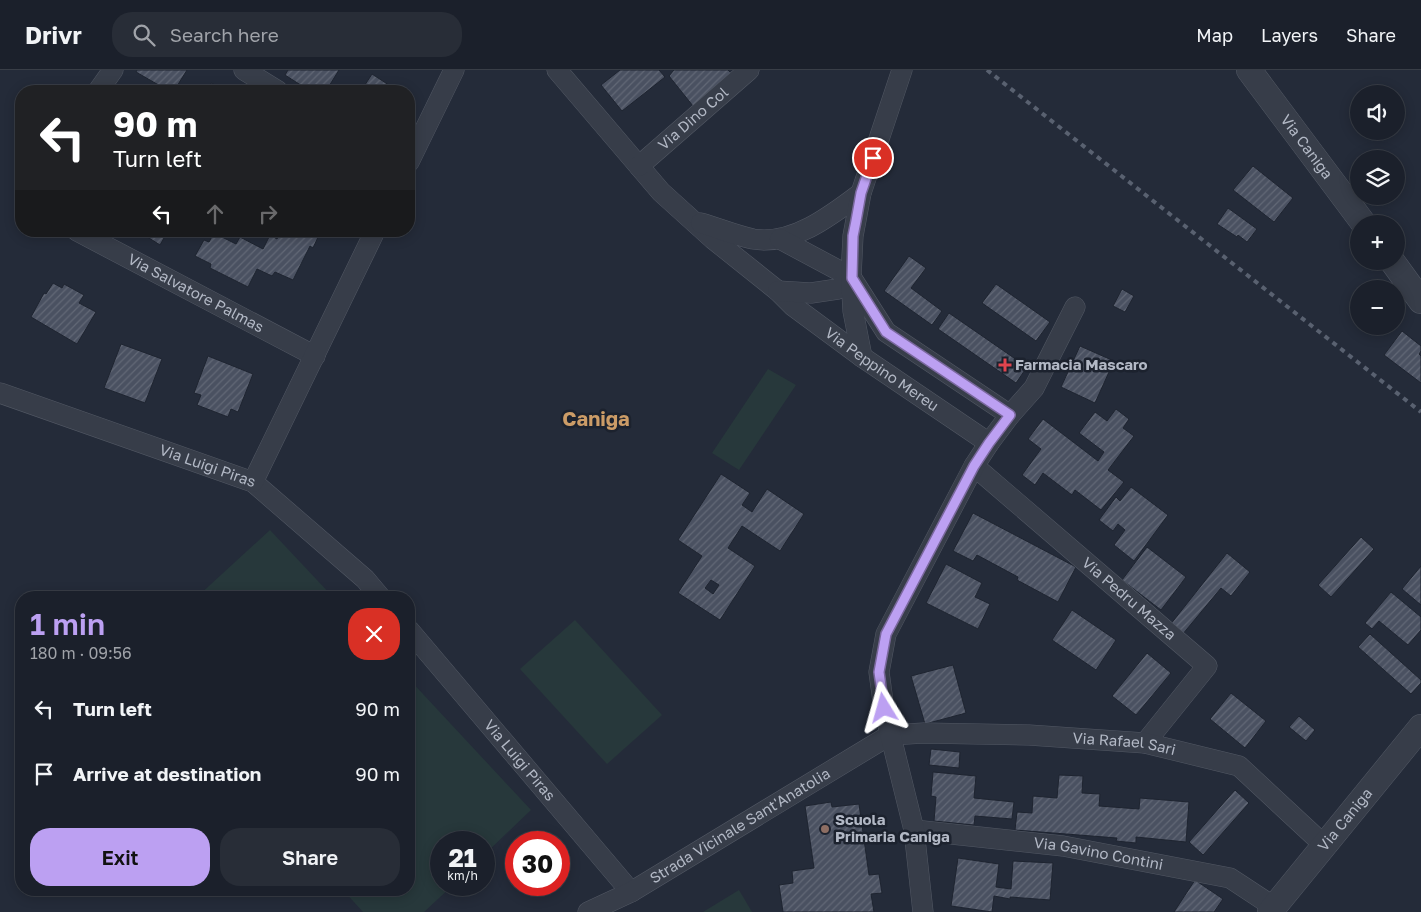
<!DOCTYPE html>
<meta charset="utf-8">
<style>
body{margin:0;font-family:"Golos Text",sans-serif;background:#282d37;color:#f1f3f6;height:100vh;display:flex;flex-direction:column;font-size:19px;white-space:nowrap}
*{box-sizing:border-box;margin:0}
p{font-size:16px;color:#a0a3a9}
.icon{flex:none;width:28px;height:28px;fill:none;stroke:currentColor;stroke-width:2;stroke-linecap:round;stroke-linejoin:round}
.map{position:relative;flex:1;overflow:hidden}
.details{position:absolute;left:15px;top:521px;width:400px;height:305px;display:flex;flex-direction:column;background:#1b202b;border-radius:20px;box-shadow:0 2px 12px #0003,0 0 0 1px #393e47}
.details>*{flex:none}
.top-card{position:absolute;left:15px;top:15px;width:400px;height:152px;border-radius:20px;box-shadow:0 2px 12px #0003,0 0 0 1px #393e47;background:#202124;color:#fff;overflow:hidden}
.fabs{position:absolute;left:1350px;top:15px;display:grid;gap:10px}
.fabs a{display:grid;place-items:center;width:55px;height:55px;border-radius:50%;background:#1b202b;box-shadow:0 2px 12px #0003,0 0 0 1px #393e47;font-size:25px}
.speed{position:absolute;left:430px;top:761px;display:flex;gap:10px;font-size:25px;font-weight:700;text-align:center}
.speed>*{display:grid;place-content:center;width:65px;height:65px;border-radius:50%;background:#1b202b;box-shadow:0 2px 12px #0003,0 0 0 1px #393e47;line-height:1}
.speed small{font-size:12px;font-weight:400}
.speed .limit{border:8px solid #d22;background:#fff;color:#111}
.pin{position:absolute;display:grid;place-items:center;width:42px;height:42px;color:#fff;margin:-21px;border:2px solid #fff;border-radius:50%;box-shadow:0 1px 5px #0007}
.me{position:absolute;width:55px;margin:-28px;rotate:352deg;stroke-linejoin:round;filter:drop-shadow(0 0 4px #0008)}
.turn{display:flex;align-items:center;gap:18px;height:105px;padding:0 15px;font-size:22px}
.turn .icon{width:65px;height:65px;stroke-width:2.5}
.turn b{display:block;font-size:35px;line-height:42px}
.lanes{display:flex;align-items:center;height:48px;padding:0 15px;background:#0003;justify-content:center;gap:25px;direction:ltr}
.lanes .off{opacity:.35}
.round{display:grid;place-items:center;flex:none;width:52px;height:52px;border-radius:20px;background:#282d37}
.headline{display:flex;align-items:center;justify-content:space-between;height:85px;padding:0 15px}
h1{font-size:30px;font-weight:600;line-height:38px;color:#bca0f2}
.button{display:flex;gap:10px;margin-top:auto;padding:10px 15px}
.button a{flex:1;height:58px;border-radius:20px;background:#bca0f2;color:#111;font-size:20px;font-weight:600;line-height:58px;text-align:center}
.button a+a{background:#282d37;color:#f1f3f6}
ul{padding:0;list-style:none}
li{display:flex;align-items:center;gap:15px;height:65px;padding:0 15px}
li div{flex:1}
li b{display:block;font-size:19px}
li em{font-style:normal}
header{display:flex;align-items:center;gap:30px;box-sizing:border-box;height:70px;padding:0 25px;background:#1b202b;border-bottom:1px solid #393e47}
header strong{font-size:24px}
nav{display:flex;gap:28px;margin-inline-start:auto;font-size:18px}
.search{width:350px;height:45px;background:#282d37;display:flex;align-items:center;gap:12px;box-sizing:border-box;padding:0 18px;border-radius:20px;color:#a0a3a9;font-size:19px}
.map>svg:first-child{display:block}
</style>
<header>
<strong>Drivr</strong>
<div class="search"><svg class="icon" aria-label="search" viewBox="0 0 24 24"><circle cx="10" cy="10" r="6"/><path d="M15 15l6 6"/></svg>Search here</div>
<nav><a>Map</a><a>Layers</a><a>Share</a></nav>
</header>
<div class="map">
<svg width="1421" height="842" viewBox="0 0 1421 842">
<defs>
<pattern id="building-hatch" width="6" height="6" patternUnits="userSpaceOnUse" patternTransform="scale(1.25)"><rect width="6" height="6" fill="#4a5161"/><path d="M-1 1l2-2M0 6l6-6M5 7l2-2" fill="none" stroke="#626876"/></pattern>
</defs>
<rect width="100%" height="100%" fill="#242b39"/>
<!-- park -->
<g fill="#27383b">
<path d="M768 299 796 315 739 400 712 383Z"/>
<path d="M270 460 333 527H197Z"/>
<path d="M575 550 662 645 607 694 520 599Z"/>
<path d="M409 609 531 740 484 785V772H441V815H453L424 842H363L343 820H409Z"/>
<path d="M739 820 752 842H703Z"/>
</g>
<!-- building -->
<g fill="url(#building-hatch)" stroke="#1e2430" fill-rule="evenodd">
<path d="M137 0H187L174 21H169L136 2Z"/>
<path d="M288 0H339L326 21H310L285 5Z"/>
<path d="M620 0H659L665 7 622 41 601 15Z"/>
<path d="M674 0H728L732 4 693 36 669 6Z"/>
<path d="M372 4 398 21H361Z"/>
<path d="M211 13 227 21H207Z"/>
<path d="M1253 96 1293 128 1274 152 1233 120Z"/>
<path d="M1228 138 1257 159 1247 172 1238 165 1237 167 1217 154Z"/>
<path d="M138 161H168L160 175Z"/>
<path d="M281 161H313L319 165 313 178 310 176 293 210 275 202 272 206 257 199 248 217 210 198 211 194 195 186 204 170 209 172 214 163 236 174 240 167 263 179 270 165 277 169Z"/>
<path d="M909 186 926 198 911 218 942 241 932 255 884 221Z"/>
<path d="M53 213 62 218 64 214 84 225 79 233 96 242 77 274 31 247 44 223 46 224Z"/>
<path d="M996 214 1050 252 1036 271 982 233Z"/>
<path d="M1122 219 1134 226 1125 242 1113 236Z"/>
<path d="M949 243 1027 297 1016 313 938 259Z"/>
<path d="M1402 261 1421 276V281L1419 284 1421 286V313L1384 285Z"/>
<path d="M121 274 162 289 145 333 104 318Z"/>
<path d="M1080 276 1114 291 1095 333 1061 317Z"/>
<path d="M208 286 253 304 238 342 231 339 228 347 197 335 201 325 194 323Z"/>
<path d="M1116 339 1129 349 1123 358 1134 366 1108 400 1124 412 1101 440 1075 420 1072 425 1043 403 1035 415 1022 405 1041 379 1028 369 1043 349 1098 391 1104 382 1079 363 1095 342 1107 351Z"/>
<path d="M721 404 750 423 742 435 752 442 767 419 804 444 780 481 742 456 728 478 755 496 720 550 678 523 702 486 678 470ZM711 510 719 515 713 524 705 518Z"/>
<path d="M1131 417 1168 445 1134 491 1114 475 1125 460 1118 454 1113 461 1099 450 1116 427 1120 431Z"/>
<path d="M973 443 1076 497 1058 532 1017 510 1018 507 977 485 973 491 953 481Z"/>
<path d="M1361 467 1374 479 1331 527 1318 515Z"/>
<path d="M1147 477 1186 507 1161 540 1122 510Z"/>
<path d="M1227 483 1250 502 1231 526 1221 518 1182 565 1170 555Z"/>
<path d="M946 494 982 513 975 527 990 534 978 559 926 533Z"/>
<path d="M1421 496V535L1402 519Z"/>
<path d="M1391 522 1421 547V560L1408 575 1379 551 1372 559 1365 553Z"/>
<path d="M1072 540 1116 570 1096 600 1052 570Z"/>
<path d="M1370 564 1421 610V613L1411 624 1358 577Z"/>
<path d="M1147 583 1171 603 1136 645 1112 626Z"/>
<path d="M953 595 966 643 925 654 911 606Z"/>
<path d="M1231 623 1266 651 1245 678 1210 649Z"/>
<path d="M1299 646 1315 660 1306 671 1289 657Z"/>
<path d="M931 679 960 682 959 698 929 695Z"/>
<path d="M933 702 976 706 974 728 1014 732 1012 749 975 746 974 755 934 751 936 727 931 726Z"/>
<path d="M1059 705 1083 706 1082 723 1100 724 1099 736 1139 739 1140 728 1189 732 1186 772 1136 767V773L1116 771 1117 768 1015 760 1017 742 1032 743 1033 726 1057 728Z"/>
<path d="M1235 720 1249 733 1203 785 1189 772Z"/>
<path d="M831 732 832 737 859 734 869 805 879 804 882 823 871 824 874 842H783L779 815 793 813 792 801 814 798 805 736Z"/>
<path d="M958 788 999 794 996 817 1011 819 1013 791 1053 793 1050 830 1010 827V829L994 826 992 842 951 836Z"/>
<path d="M1195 810 1223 829 1214 842H1174Z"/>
</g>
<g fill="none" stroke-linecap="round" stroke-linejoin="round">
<defs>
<g id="minor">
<path d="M244 0 278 21"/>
<path id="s1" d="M557 0 661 122 713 169 778 221 793 236 862 287 989 373"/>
<path d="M98 21 113 0"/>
<path d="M409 92 454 0"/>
<path id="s2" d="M639 96 749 0"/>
<path d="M701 153C718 158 735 165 753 169 792 176 832 145 861 123"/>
<path id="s3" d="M77 161 315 286"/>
<path d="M780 169 851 207 886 262 1010 345"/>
<path d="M778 221 811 223 838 219 851 207"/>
<path d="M862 287 853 241 851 207 853 166 861 123 902 0"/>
<path id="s4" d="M0 323 253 412 365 509 381 528"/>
<path id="s5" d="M974 396 1207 596 1145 673"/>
<path d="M253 412 375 161"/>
<path id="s6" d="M409 560 631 822"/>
<path id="s7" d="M914 760 1063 776 1230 808 1274 837"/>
<path id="s8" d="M588 842 631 822 890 665 924 663 1029 665 1145 673 1239 696 1324 775"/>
<path d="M923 842 914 760 884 639 879 602 886 564 974 396 989 373 1010 345 1034 318 1075 237"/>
</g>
<g id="tertiary">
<path id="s9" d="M1249 0 1364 154"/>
<path d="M1392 191 1421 231"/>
<path id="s10" d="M1270 842 1421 657"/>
</g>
</defs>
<!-- minor casing -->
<use href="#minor" stroke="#525864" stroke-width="21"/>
<!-- tertiary casing -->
<use href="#tertiary" stroke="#525864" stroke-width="26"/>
<!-- minor -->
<use href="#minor" stroke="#373d49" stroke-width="20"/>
<!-- tertiary -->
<use href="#tertiary" stroke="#373d49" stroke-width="25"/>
<!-- rail -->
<path stroke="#596170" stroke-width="4" stroke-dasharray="5 5" stroke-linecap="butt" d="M987 0 1421 342"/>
</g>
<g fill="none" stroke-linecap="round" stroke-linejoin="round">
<defs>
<path id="route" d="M873 88 861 123 856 151 853 166 852 208 886 262 1010 345 989 373 974 396 886 564 879 602 884 638"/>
</defs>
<!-- route casing -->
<use href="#route" stroke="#7a689d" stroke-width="12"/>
<!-- route -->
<use href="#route" stroke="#bca0f2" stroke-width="9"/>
</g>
<!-- markers -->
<path fill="#e0444e" stroke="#1c222e" stroke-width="2" d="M1002.5 287.5h5v5h5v5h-5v5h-5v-5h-5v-5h5z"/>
<circle fill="#8d6e63" stroke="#1c222e" stroke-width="2" cx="825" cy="759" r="5"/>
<g text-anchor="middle" stroke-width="5" stroke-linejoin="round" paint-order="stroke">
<!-- street labels -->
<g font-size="15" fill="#b2b8c5" stroke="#1c222e">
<text dy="5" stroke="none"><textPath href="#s2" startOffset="72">Via Dino Col</textPath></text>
<text dy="5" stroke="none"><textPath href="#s9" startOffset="96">Via Caniga</textPath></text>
<text dy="5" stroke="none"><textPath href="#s3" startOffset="134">Via Salvatore Palmas</textPath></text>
<text dy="5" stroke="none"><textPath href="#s1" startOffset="444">Via Peppino Mereu</textPath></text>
<text dy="5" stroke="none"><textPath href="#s4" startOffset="220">Via Luigi Piras</textPath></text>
<text dy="5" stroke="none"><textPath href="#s5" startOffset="204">Via Pedru Mazza</textPath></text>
<text dy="5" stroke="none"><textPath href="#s8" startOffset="585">Via Rafael Sari</textPath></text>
<text dy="5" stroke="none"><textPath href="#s6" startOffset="171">Via Luigi Piras</textPath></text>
<text dy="5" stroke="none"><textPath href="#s10" startOffset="119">Via Caniga</textPath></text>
<text dy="5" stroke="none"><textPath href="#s8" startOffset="175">Strada Vicinale Sant'Anatolia</textPath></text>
<text dy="5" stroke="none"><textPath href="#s7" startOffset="186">Via Gavino Contini</textPath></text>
</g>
<!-- poi labels -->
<g font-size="15" font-weight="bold" fill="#b2b8c5" stroke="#1c222e" text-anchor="start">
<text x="1015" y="300">Farmacia Mascaro</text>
<text x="835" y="755">Scuola<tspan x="835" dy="17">Primaria Caniga</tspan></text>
</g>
<!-- district labels -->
<g font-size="20" font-weight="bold" fill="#cc9c67" stroke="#1c222e">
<text x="596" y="356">Caniga</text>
</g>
</g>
</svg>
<div class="fabs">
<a><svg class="icon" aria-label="sound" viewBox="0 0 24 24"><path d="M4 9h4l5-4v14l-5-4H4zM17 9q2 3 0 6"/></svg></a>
<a><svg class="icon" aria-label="layers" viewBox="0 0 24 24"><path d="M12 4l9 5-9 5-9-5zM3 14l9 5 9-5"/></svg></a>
<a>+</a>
<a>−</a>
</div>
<div class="speed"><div>21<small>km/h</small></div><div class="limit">30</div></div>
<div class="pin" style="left:873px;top:88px;background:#d93025"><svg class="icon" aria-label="arrive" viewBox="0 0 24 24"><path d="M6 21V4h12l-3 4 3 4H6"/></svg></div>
<svg class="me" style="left:884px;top:638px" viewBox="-20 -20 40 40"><path d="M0-17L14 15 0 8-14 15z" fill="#bca0f2" stroke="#fff" stroke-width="4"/></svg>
<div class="top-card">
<div class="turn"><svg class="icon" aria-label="left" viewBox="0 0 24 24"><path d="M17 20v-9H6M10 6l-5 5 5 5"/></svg><div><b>90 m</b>Turn left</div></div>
<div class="lanes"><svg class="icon" aria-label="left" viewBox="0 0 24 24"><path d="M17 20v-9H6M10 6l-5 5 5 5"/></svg><svg class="icon off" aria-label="ahead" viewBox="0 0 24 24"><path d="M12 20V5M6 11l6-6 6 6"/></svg><svg class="icon off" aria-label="right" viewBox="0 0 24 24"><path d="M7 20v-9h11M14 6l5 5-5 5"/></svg></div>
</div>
<section class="details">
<div class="headline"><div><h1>1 min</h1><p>180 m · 09:56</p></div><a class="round" style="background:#d93025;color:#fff"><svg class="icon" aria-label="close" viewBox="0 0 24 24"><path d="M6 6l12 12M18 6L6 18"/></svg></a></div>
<ul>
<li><svg class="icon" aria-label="left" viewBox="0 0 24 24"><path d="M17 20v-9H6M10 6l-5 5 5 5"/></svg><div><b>Turn left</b></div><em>90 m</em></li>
<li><svg class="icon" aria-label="arrive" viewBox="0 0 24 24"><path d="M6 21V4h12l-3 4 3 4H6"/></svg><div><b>Arrive at destination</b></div><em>90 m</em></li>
</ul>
<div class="button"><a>Exit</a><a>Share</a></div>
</section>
</div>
